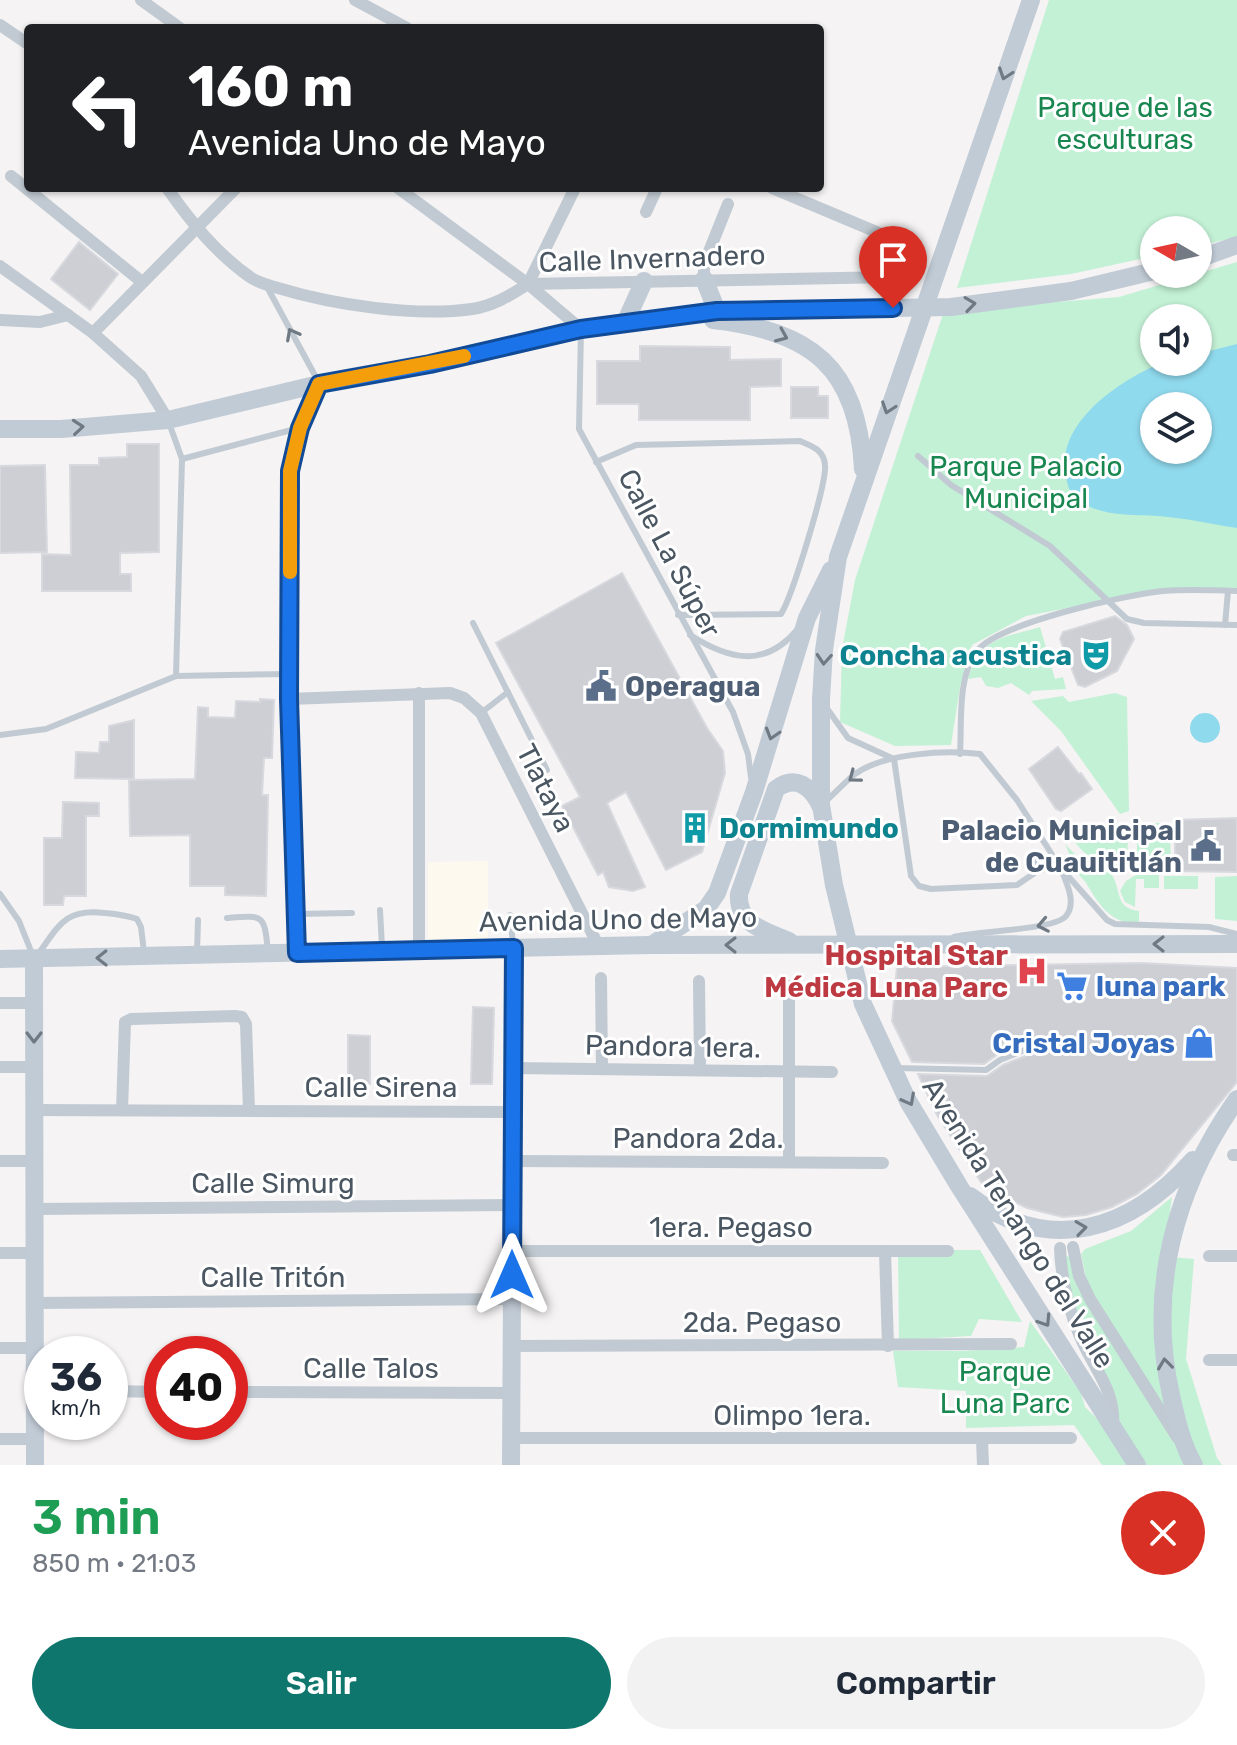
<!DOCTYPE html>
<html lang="es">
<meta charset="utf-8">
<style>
body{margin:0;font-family:Rubik,sans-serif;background:#f2f2f3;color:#1f2937;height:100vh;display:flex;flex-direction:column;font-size:30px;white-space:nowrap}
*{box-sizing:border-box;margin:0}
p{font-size:26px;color:#747a83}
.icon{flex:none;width:44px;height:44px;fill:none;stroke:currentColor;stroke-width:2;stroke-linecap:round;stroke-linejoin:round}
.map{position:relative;height:1465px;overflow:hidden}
.sheet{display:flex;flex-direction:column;background:#fff;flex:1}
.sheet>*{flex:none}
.guide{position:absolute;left:24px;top:24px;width:800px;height:168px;border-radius:8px;box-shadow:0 2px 6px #0004;background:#202124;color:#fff;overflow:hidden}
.needle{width:52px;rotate:279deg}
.buttons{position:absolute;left:1140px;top:216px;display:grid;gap:16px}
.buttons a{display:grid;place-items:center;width:72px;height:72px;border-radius:50%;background:#fff;box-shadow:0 2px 6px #0004;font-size:40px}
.speed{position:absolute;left:24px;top:1336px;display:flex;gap:16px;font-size:40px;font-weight:700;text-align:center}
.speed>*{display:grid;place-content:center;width:104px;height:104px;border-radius:50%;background:#fff;box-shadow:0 2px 6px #0004;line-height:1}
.speed small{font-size:20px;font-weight:400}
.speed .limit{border:12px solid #d22;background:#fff;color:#111}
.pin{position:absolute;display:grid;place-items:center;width:68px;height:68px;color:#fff;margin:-82px -34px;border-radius:50% 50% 50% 0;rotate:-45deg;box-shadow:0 0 8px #0007}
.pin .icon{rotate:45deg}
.me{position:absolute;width:88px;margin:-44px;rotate:0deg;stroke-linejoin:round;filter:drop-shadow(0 0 6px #0008)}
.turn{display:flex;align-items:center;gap:28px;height:168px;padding:0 32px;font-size:36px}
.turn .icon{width:104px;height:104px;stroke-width:2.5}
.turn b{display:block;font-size:56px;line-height:68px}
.round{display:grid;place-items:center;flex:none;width:84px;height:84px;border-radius:42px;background:#f2f2f3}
.headline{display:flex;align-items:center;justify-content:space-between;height:136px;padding:0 32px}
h1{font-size:48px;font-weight:600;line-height:60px;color:#1e9e55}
.action{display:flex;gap:16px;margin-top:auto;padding:16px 32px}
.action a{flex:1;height:92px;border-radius:48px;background:#0f766e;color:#fff;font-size:32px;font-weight:600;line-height:92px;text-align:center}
.action a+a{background:#f2f2f3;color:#1f2937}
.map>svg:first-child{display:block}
</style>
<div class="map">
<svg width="1237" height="1465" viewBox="0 0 1237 1465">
<rect width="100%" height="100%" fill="#f5f3f3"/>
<!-- commercial -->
<path fill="#fdf9ef" d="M488 861V940L428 941V862Z"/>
<!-- green -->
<g fill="#c3f1d5" fill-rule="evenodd">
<path d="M1049 0H1237V237L1198 246V230H1154V256L1071 274 957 288Z"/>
<path d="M1237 262V591L1143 594 1026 616 972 645 960 687 951 745 895 746 840 722 842 649 855 580 944 311 1119 297ZM1154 318H1198V362H1154ZM1154 406H1198V450H1154Z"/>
<path d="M1040 627 1055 679 1063 677 1066 689 1032 691 1029 695 1011 683 998 688 986 686 981 677 968 679C980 637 1004 638 1040 627Z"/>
<path d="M1115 693 1127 697 1129 811 1120 814 1061 731 1031 701 1063 696 1069 702Z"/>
<path d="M1117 823 1120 832 1128 835 1127 868C1098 866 1082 856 1068 831Z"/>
<path d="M1146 823H1170L1171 872 1137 871V838L1146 832Z"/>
<path d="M1065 844C1079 860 1092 867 1111 873 1122 890 1114 908 1139 911V924C1110 923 1100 906 1086 883 1083 878 1077 874 1074 868 1071 860 1069 852 1065 844Z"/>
<path d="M1136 875H1159V888H1144V879H1136L1135 907 1125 902 1120 891 1126 881Z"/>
<rect x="1164" y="876" width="34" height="13"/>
<path d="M1237 876V921L1215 919V877Z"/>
<path d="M1172 1197 1165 1251 1178 1433 1087 1283 1081 1254 1085 1249 1131 1231Z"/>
<path d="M898 1250H980L1022 1322 979 1319 971 1336 899 1340Z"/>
<path d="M1070 1256 1190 1465H1143L1120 1427 1076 1318 1065 1257Z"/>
<path d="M1171 1257 1194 1259 1186 1359 1217 1458 1222 1465H1198L1167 1365Z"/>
<path d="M1030 1321 1081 1393 1085 1407 1112 1433 1133 1465H1102L1074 1425 966 1428V1391L898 1387 893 1351H963L1024 1347Z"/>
</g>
<!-- water -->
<g fill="#90daee" fill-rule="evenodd">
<path d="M1237 344V528C1211 524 1185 518 1158 516 1132 514 1104 517 1081 502 1071 496 1068 488 1066 477 1055 427 1111 387 1150 368 1166 361 1181 362 1198 362V354ZM1154 406H1198V450H1154Z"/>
<circle cx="1205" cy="728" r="15"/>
</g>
<!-- building -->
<g fill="#cdcfd5" stroke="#d7d9de" stroke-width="2">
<path d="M79 242 118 274 90 310 51 279Z"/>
<path d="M640 346 730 347V360L781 359V386L750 387V420H639V404H597V361H640Z"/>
<path d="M791 387H818V396H828V418H791Z"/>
<path d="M127 444H159V552L120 553V574H131V591H42V554L71 555 70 465H99V458L127 457Z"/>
<path d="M45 465 47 552 0 553V466Z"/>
<path d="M622 573 707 728 723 751 725 773 702 852 666 870 626 792 607 803 645 887 633 891 609 887 603 872 598 875 562 806 580 797 496 643Z"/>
<path d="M1115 616 1127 625 1134 639 1117 671 1085 687 1078 685 1060 639 1063 632Z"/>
<path d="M260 699 274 700 272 758H264L262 795H268L266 896 225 895V886H190V835L130 836 129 780 195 779 198 707 208 708V717L235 718 236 701 260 702Z"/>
<path d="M134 720V779L75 778 76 752 99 753 100 742H109V726Z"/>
<path d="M1058 747 1079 774 1081 773 1092 789 1061 811 1056 809 1029 769Z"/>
<path d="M63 802 99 803V816H86V896H64L63 905H44V838H62Z"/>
<path d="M1237 818V872L1175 871V820Z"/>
<path d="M1141 963 1237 968V1082L1161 1175 1137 1194 1112 1207 1086 1215 1063 1217 1027 1208 985 1188 937 1115 918 1074 987 1076 1003 1065 1040 1050 1043 1044 1035 1039 998 1054 984 1064 912 1062 892 1021 897 967Z"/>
<path d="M473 1007 494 1008 492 1084H471Z"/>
<path d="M348 1035 370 1036V1084H348Z"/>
</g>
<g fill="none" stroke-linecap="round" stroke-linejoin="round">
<!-- lane -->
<g stroke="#c1cad2" stroke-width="6">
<path d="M266 285 318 381"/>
<path d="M581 330 579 429 733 712 748 754 751 777"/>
<path d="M169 423 182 459 176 676 289 674"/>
<path d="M918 456 951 485 1050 546 1127 619 1144 623 1237 625"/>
<path d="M182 459 299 428"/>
<path d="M596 462 636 445 800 441C812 446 824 450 825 465 827 483 792 597 781 614L678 615"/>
<path d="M473 623 547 770"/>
<path d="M1225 625 1228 591"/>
<path d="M690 635C728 659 764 669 797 630"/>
<path d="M826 707 848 738 894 759"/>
<path d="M481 713 508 692"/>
<path d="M0 735 46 729 176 676"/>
<path d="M960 754C962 722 957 677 977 651 999 623 1125 595 1163 591 1187 589 1213 590 1237 591"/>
<path d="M894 759 911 876 919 886 931 889 1017 885 1039 870 1060 867"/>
<path d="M827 800C836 792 845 782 855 774 884 753 945 750 980 754L1017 800 1060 867 1107 920 1115 924 1209 927 1237 934"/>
<path d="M1034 856 1039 870"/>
<path d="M0 894 19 921 33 956"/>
<path d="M380 910 382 947"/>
<path d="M296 914 352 913"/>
<path d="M510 915 513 944"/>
<path d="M227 918C264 915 264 914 268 951"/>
<path d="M954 937C976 931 1055 930 1066 916 1076 904 1068 886 1063 874"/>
<path d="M39 953C59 925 66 908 105 913 116 914 126 915 137 919L141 927 144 952"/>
<path d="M197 953 198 920"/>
<path d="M896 1068 986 1070 1000 1060 1037 1045"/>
</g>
<!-- street -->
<g stroke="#c1cad2" stroke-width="12">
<path d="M141 0 180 28"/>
<path d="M355 0 407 28"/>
<path d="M0 25 28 44"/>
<path d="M11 176 142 282"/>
<path d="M167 188C191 222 216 253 250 277 258 283 269 285 278 288 334 305 415 317 472 309 493 306 511 295 528 284L892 277C907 270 911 253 898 241L772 188"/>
<path d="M398 188 528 284 581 329"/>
<path d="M646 212 657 188"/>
<path d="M0 266 93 333 141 376 168 420"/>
<path d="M704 279V264L728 204"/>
<path d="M528 284 575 188"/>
<path d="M0 320 40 322 68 315"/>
<path d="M93 333 236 188"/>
<path d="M289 699 450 693 464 698 481 713 599 947"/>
<path d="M419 951V693"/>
<path d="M297 953 289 699 290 471 300 428 319 384"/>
<path d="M601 978 602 1069"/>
<path d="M699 981 700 1070"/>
<path d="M789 986V1162"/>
<path d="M0 1003H34"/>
<path d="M0 1067H34"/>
<path d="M513 1068 832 1072"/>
<path d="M34 1110 513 1112"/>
<path d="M122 1110 125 1022 131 1019 235 1016 242 1017 246 1024 249 1110"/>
<path d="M1233 1155H1237"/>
<path d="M0 1161H34"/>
<path d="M513 1161 883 1163"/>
<path d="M34 1209 513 1205"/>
<path d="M1073 1247 1079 1276 1090 1299 1177 1437"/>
<path d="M1060 1248C1061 1277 1068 1307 1079 1334 1092 1367 1116 1389 1113 1426"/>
<path d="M513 1251H948"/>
<path d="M885 1252 888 1346"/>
<path d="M0 1253H35"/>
<path d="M1209 1256H1237"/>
<path d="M35 1303 512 1299"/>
<path d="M512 1346 1011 1344"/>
<path d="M0 1348H35"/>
<path d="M1209 1360H1237"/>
<path d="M110 1391 162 1392"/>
<path d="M230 1392 512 1393"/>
<path d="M512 1438H1071"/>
<path d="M0 1439H35"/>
<path d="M982 1440 983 1465"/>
</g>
<!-- secondary -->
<g stroke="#c1cbd6" stroke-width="18">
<path d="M1031 0 838 557 824 650 821 699V805L834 885 863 1004 908 1101 959 1186 1137 1465"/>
<path d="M1198 259 1237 245"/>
<path d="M704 279 717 311"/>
<path d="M713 320C811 331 858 367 863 469"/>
<path d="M625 323 644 281"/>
<path d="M0 429H61L168 420 319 384 430 364 581 329 717 311 951 307 1071 291 1154 271"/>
<path d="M789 941C766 931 737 925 739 894L776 789C796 774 812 787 821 807"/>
<path d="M653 944 706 909 717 893 754 792 807 618 831 570"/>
<path d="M0 959 650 945 1237 944"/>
<path d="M34 959 35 1465"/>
<path d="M970 1196C1050 1257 1131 1230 1193 1160"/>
<path d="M511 1465 514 948"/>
<path d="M1194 1465C1182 1444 1176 1418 1171 1395 1147 1289 1175 1187 1237 1099"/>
</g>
</g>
<!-- one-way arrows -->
<defs><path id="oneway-chevron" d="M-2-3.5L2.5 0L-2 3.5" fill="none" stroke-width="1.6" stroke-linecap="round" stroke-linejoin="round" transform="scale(2)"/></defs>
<g stroke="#6e7984">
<use href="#oneway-chevron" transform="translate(1005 74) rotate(109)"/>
<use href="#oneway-chevron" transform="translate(970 304) rotate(-8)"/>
<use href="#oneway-chevron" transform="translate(782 336) rotate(23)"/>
<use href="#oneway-chevron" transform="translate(888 408) rotate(109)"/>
<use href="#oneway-chevron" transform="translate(78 427) rotate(-5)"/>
<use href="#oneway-chevron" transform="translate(824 659) rotate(94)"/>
<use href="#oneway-chevron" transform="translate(772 734) rotate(107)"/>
<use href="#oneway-chevron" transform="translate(1159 944) rotate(180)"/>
<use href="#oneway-chevron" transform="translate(731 945) rotate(180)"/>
<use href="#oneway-chevron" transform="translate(102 958) rotate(179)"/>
<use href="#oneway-chevron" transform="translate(34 1037) rotate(90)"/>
<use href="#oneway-chevron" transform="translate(909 1100) rotate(62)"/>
<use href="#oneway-chevron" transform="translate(1081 1228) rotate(-8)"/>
<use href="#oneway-chevron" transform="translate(1045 1321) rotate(57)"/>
<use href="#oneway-chevron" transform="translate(1165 1364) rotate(-97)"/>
</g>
<g stroke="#6e7983">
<use href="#oneway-chevron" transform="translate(292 334) rotate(-118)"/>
<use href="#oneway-chevron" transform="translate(854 777) rotate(143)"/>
<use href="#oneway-chevron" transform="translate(1043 925) rotate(169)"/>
</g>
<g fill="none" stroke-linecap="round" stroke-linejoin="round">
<defs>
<path id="route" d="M512 1275 514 948 297 953 289 699 290 471 300 428 319 384 430 364 581 329 717 311 893 308"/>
</defs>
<!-- route casing -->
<use href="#route" stroke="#114b97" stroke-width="20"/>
<!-- route -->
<use href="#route" stroke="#1a73e8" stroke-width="14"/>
<!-- slow -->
<path stroke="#f59e0b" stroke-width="14" d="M290 572V471L300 428 319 384 464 356"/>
</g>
<!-- icons -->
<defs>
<symbol id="theatre-bare" viewBox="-9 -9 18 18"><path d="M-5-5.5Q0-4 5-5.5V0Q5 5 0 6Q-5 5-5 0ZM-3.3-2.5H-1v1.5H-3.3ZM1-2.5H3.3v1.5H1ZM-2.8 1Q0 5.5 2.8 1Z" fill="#0f9aa8" stroke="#fff" stroke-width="2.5" paint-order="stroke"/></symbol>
<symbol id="civic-bare" viewBox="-9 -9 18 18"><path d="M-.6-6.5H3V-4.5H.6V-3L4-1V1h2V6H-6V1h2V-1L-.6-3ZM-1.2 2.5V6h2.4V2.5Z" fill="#5c6f8a" stroke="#fff" stroke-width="2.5" paint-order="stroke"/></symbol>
<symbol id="building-bare" viewBox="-9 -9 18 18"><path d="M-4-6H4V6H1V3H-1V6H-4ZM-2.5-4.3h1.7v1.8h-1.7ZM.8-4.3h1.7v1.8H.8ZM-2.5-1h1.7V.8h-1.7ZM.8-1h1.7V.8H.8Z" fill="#0f9aa8" stroke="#fff" stroke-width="2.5" paint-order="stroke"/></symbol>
<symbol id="hospital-bare" viewBox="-9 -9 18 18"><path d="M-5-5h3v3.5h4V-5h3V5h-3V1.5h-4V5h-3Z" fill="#e0444e" stroke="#fff" stroke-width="2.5" paint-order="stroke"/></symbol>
<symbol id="supermarket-bare" viewBox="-9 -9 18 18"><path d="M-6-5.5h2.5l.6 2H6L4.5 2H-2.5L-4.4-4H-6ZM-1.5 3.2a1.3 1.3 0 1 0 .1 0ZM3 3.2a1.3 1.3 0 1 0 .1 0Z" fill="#3f7fe0" stroke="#fff" stroke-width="2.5" paint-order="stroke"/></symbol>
<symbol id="shop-bare" viewBox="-9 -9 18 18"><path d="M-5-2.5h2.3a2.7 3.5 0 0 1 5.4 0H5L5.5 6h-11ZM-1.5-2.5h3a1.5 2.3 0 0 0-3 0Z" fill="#3f7fe0" stroke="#fff" stroke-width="2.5" paint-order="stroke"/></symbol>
</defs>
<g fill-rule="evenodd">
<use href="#theatre-bare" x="1074" y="633" width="44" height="44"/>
<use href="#civic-bare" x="579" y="664" width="44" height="44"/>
<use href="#building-bare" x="673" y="806" width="44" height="44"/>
<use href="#civic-bare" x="1184" y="824" width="44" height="44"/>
<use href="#hospital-bare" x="1010" y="949" width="44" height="44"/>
<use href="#supermarket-bare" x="1050" y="964" width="44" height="44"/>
<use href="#shop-bare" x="1177" y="1021" width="44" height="44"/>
</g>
<g text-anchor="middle" stroke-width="6" stroke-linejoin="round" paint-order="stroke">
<!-- park labels -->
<g font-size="28" fill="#17864f" stroke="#fff">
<text x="1125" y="117">Parque de las<tspan x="1125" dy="32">esculturas</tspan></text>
<text x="1026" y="476">Parque Palacio<tspan x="1026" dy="32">Municipal</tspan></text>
<text x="1005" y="1381">Parque<tspan x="1005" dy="32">Luna Parc</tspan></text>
</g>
<!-- street labels -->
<g font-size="28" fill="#4a5661" stroke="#fff">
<text transform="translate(652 258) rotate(-2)" y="10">Calle Invernadero</text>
<text transform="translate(670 553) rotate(62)" y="10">Calle La Súper</text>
<text transform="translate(546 788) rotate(63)" y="10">Tlataya</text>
<text transform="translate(618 919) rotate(-1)" y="10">Avenida Uno de Mayo</text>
<text transform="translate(673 1046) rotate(1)" y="10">Pandora 1era.</text>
<text x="381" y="1097">Calle Sirena</text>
<text x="698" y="1148">Pandora 2da.</text>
<text x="273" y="1193">Calle Simurg</text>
<text transform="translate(1019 1223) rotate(58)" y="10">Avenida Tenango del Valle</text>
<text x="731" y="1237">1era. Pegaso</text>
<text x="273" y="1287">Calle Tritón</text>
<text x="762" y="1332">2da. Pegaso</text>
<text x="371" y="1378">Calle Talos</text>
<text x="792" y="1425">Olimpo 1era.</text>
</g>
<!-- culture labels -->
<g font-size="28" font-weight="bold" fill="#0d838f" stroke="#fff" text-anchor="end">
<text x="1072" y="665">Concha acustica</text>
<text x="719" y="838" text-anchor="start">Dormimundo</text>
</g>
<!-- service labels -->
<g font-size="28" font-weight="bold" fill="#4e5e75" stroke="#fff" text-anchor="start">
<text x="625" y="696">Operagua</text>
<text x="1182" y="840" text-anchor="end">Palacio Municipal<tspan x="1182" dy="32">de Cuauititlán</tspan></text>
</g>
<!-- health labels -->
<g font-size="28" font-weight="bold" fill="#be3a42" stroke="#fff" text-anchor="end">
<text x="1008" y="965">Hospital Star<tspan x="1008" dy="32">Médica Luna Parc</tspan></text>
</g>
<!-- shop labels -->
<g font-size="28" font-weight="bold" fill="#366cbe" stroke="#fff" text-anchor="start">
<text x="1096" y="996">luna park</text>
<text x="1175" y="1053" text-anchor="end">Cristal Joyas</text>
</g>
</g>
</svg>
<div class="buttons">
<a><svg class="needle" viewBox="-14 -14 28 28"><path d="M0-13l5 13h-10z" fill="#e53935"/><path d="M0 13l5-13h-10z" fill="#747a83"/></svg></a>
<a><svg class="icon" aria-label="sound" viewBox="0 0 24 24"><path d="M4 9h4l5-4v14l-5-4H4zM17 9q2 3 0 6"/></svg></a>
<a><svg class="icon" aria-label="layers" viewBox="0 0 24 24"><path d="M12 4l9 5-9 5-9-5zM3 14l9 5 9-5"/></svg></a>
</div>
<div class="speed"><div>36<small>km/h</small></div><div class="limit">40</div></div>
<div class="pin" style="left:893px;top:308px;background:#d93025"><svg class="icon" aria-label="arrive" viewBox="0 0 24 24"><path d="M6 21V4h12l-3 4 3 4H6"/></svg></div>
<svg class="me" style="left:512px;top:1275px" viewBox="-20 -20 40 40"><path d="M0-17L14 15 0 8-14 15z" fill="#1a73e8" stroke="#fff" stroke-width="4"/></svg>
<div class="guide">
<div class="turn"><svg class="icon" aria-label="left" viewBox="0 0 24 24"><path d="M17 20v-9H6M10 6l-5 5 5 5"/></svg><div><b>160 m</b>Avenida Uno de Mayo</div></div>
</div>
</div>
<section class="sheet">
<div class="headline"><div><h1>3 min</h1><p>850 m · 21:03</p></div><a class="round" style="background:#d93025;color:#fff"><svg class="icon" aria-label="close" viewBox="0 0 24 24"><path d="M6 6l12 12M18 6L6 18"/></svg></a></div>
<div class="action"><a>Salir</a><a>Compartir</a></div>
</section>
